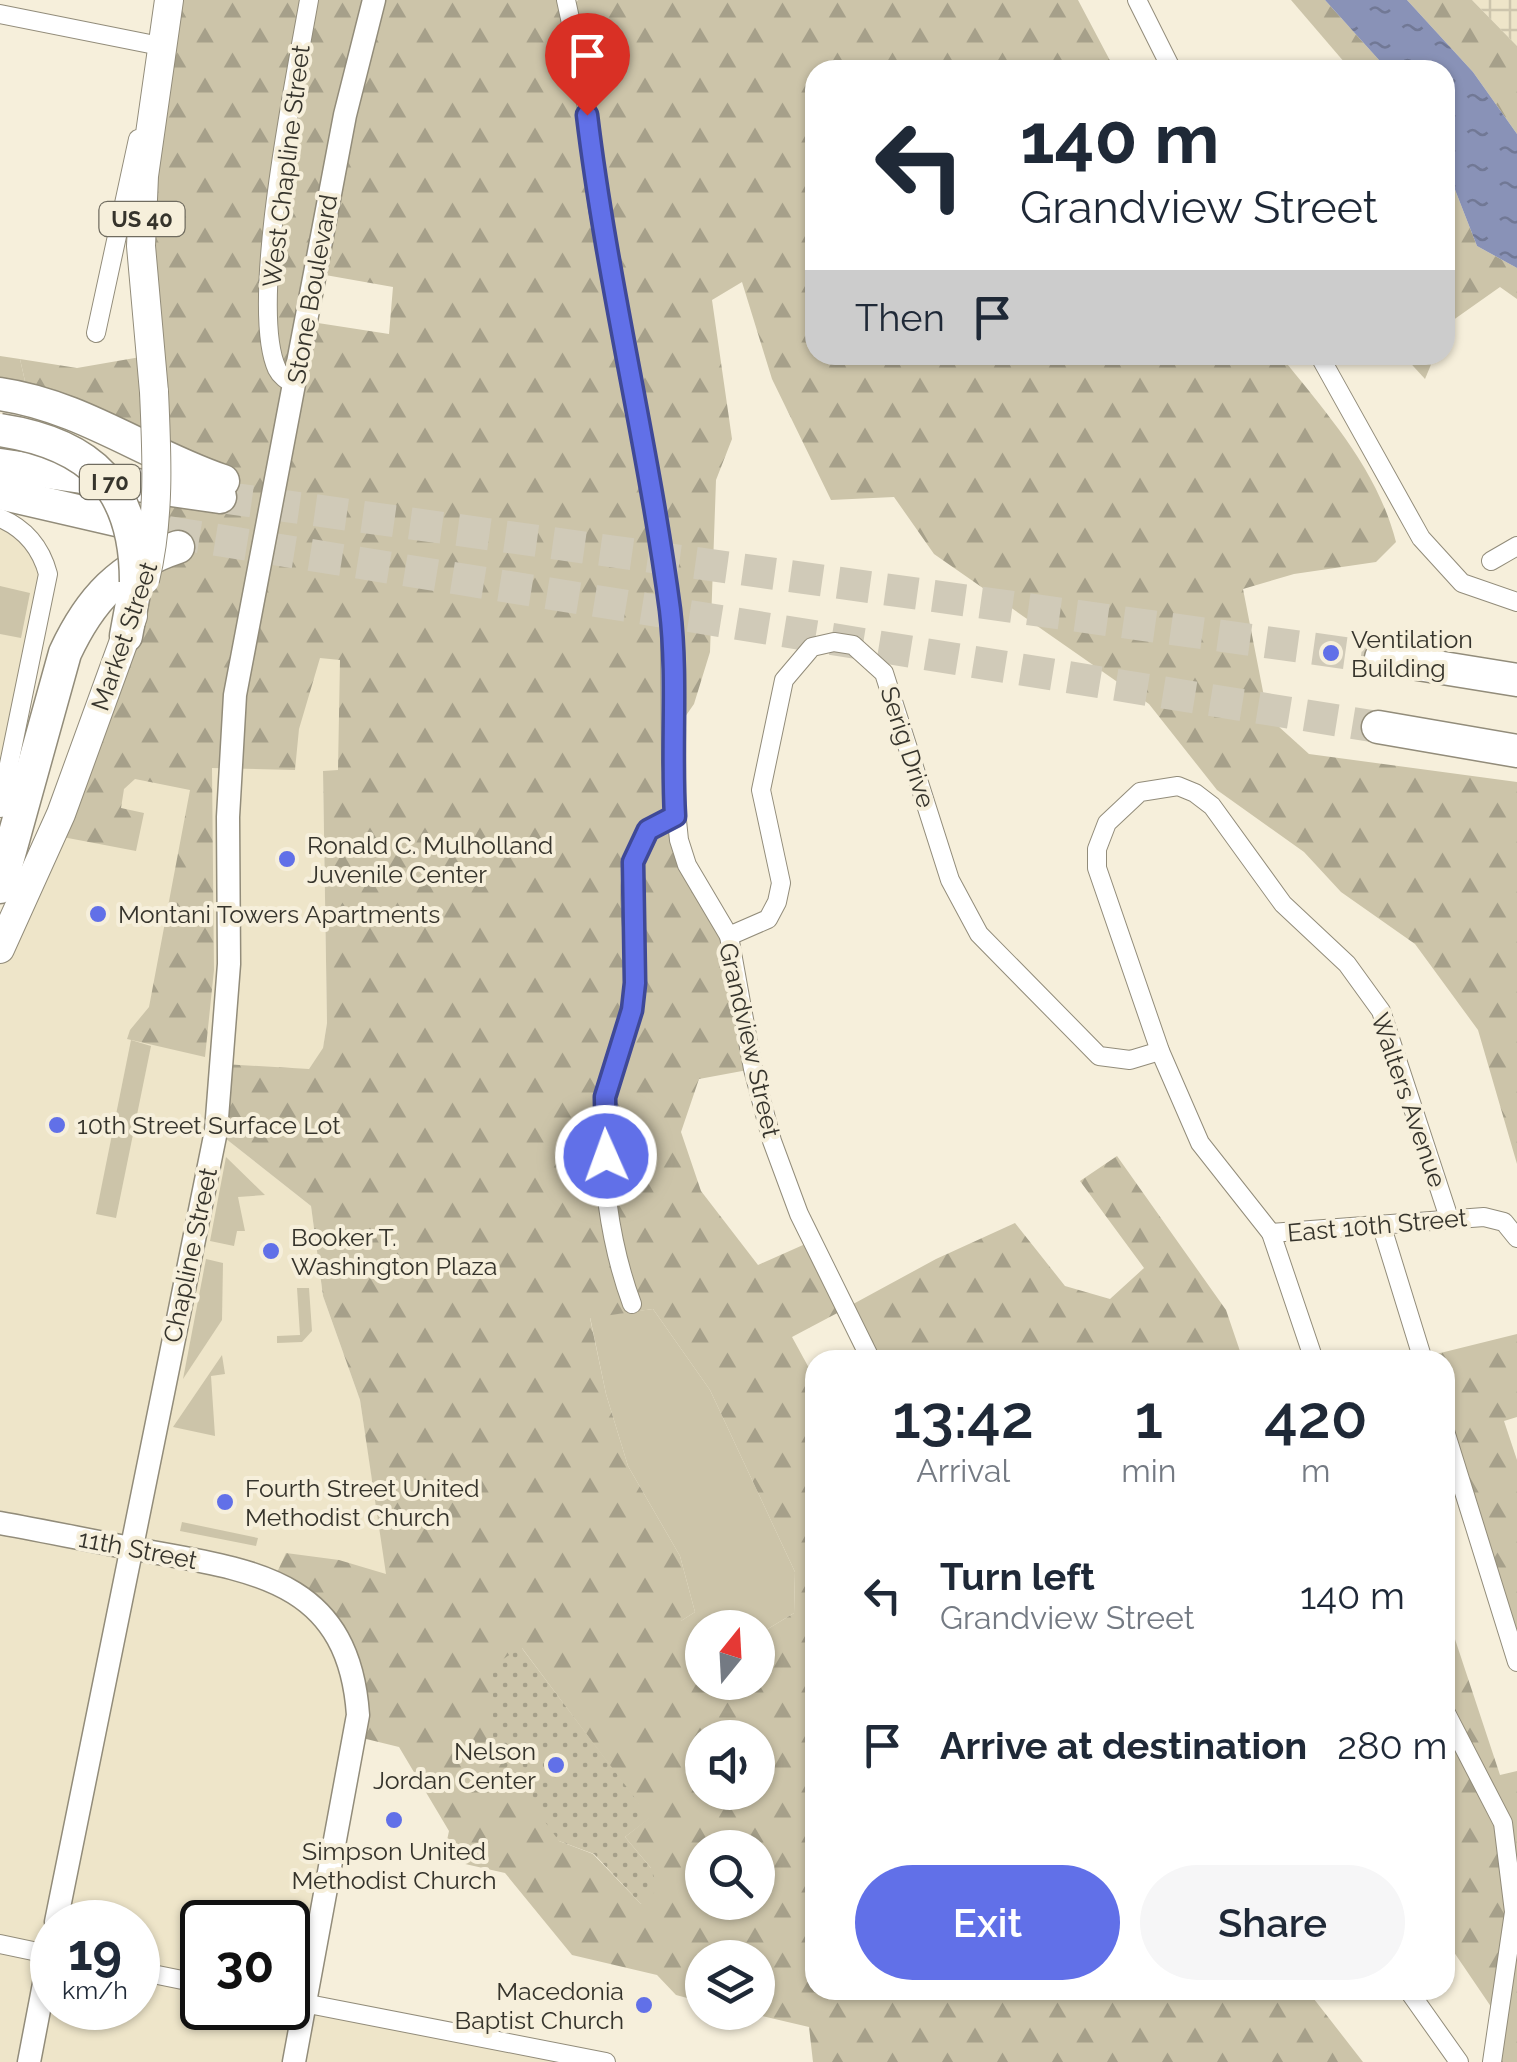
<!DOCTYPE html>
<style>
body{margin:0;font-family:Raleway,sans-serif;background:#f6f6f7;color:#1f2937;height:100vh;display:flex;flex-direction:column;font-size:38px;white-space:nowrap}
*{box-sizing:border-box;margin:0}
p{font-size:32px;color:#747a83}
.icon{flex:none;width:55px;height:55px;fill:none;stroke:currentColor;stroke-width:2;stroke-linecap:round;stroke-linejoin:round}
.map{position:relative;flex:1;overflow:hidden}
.details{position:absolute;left:805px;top:1350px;width:650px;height:650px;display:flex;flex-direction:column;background:#fff;border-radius:30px;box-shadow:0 2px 8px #0004}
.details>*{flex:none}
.hud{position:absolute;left:805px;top:60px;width:650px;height:305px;border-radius:30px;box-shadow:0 2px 8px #0004;background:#fff;color:#1f2937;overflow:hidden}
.needle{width:65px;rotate:18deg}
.fabs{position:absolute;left:685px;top:1610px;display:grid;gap:20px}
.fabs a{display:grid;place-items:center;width:90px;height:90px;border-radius:50%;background:#fff;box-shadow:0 2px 8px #0004;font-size:50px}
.speed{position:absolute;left:30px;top:1900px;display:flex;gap:20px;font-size:50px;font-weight:700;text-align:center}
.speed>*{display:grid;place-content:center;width:130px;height:130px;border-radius:50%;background:#fff;box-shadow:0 2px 8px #0004;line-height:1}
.speed small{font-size:25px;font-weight:400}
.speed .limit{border:5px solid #111;border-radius:15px;background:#fff;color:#111}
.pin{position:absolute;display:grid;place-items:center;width:85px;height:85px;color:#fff;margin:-102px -42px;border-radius:50% 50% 50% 0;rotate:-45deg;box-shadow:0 0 10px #0007}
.pin .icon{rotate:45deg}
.me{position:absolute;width:110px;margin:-55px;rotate:358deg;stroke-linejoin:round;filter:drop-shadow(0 0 8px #0008)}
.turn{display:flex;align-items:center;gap:35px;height:210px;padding:0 50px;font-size:45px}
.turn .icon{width:130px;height:130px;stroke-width:2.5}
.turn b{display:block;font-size:70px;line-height:85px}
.then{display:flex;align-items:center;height:95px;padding:0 50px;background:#0003;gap:20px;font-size:38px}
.eta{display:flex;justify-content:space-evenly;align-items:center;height:170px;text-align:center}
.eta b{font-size:60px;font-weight:600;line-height:70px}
.cta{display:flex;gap:20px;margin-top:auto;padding:20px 50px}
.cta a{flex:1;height:115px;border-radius:60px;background:#6170e8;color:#fff;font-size:40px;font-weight:600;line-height:115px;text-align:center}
.cta a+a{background:#f6f6f7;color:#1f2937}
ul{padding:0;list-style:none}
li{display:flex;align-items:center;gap:30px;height:150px;padding:0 50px}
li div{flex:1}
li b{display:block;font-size:38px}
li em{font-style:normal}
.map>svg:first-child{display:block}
</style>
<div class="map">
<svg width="1517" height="2062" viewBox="0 0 1517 2062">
<defs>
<pattern id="industrial-grid" width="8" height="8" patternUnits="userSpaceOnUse" patternTransform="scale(2.5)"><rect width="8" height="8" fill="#eee5c9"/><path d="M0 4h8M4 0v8" fill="none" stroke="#cdc5ad"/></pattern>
<pattern id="forest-firs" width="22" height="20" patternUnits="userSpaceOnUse" patternTransform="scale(2.5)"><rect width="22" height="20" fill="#ccc4a9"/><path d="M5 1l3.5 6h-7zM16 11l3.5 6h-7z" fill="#a6a08a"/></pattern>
<pattern id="park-dots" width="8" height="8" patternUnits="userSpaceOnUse" patternTransform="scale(2.5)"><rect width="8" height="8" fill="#ccc4a9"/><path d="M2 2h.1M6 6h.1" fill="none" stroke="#a6a08a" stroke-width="1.8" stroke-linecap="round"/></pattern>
<pattern id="water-ripples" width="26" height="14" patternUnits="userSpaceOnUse" patternTransform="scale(2.5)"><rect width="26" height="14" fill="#8992b7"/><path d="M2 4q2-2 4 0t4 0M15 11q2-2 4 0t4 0" fill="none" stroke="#717895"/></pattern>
</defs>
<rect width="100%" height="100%" fill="#f6efdb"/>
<!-- built -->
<g fill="#eee5c9" fill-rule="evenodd">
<path d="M0 518 11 523 48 574 0 808Z"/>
<path d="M350 539 338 771H323L327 1023 323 1049 309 1069 216 1131 311 1206 323 1296 360 1400 388 1582 354 1681 306 2003 606 2062H0V949L88 780ZM52 1922H138V2008H52ZM202 1922H288V2008H202Z"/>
</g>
<!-- industrial -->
<path fill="url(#industrial-grid)" d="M1472 0H1517V46Z"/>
<!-- green -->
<g fill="#ccc4a9">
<path d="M0 356 20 359 29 399 0 394Z"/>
<path d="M0 586 30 593 21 638 0 634Z"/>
<path d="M131 1040 151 1046 116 1218 96 1214Z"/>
<path d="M226 1157 265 1195 238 1197 245 1231H237L234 1246 210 1241Z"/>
<path d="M206 1259 223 1263 222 1320 183 1379Z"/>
<path d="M297 1288H309L312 1331 302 1342 277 1343V1336L300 1335Z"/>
<path d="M653 1309 710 1390 795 1572 794 1613 758 1635V1628H702V1668L640 1647 695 1612 680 1556 628 1466 606 1394 590 1317Z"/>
<path d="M222 1355 225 1374 211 1376 215 1436 173 1427Z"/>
<path d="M182 1522 258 1538 256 1546 180 1531Z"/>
</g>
<!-- forest -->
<g fill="url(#forest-firs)" fill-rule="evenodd">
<path d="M169 0H566L569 11 578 0H1078L1115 70H815V355H1280C1326 413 1377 468 1396 542L1376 562 1294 574 1243 589 1268 717 1309 754 1517 782V1164L1478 1030 1415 944 1341 892 1304 852 1217 790 1149 704 934 554 894 497 831 500 772 379 742 282 712 300 732 439 716 480 710 652 694 704 671 737 679 840 729 936 753 1069 699 1079 681 1132 701 1191 758 1265 812 1241 844 1309 936 1259 1015 1223 1065 1286 1110 1299 1144 1268 1080 1181 1117 1156 1226 1310 1243 1360H871L843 1310 792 1337 815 1379V1990H1307L1363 2062H813L809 2027 749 2013 758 2012V1958H702V2002L676 1995 657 1975 572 1955 505 1873 443 1859 449 1831 399 1747 354 1736 350 1664 274 1579 286 1553 339 1560 386 1574 360 1400 323 1296 311 1206 216 1131 223 1064 309 1069 323 1048 327 1023 323 771 338 770 340 660 320 658 299 729 295 770 212 768 214 970 205 1057 127 1039 130 1030 149 1007 190 790 135 779 124 789 121 808 144 813 136 851 52 835 126 636 159 460 29 399 20 359 77 368 152 355 144 297ZM314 273 393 287 389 334 305 321ZM653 1309 710 1390 795 1572 794 1613 758 1635V1682H702V1653L681 1621 695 1612 680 1556 628 1466 606 1394 590 1318ZM522 1648 649 1818 625 1837 651 1868 641 1904 593 1854 559 1841ZM702 1738H758V1792H702ZM702 1848H758V1902H702Z"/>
<path d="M1291 0H1325L1388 70H1351Z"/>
<path d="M1407 0H1472L1517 46V134L1473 72Z"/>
<path d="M1445 164 1477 246 1517 268V299L1500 287 1449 323 1445 332Z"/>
<path d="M1403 355H1435L1425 379Z"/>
<path d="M1517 1334V1417L1504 1421 1517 1460V1662L1445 1431V1360H1412Z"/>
<path d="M1445 1609 1500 1775 1517 1771V2062H1492L1498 2017 1445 1939Z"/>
</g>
<!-- park -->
<path fill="url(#park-dots)" d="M521 1647 650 1818 625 1837 651 1868 658 1889 641 1904 594 1854 559 1841 493 1750V1666Z"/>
<!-- water -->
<path fill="url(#water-ripples)" d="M1325 0H1407L1473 72 1517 134V268L1477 246 1445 164V70H1388Z"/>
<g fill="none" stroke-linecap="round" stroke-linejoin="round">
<!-- motorway-tunnel -->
<g stroke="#d0cab8" stroke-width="32" stroke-dasharray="32 16" stroke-linecap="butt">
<path d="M220 497 1381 658"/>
<path d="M168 532 1378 727"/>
</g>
<defs>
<g id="minor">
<path d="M566 0 584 83 598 209 646 452 670 613 671 762 679 840 687 865 729 936 753 1069 772 1141 799 1214 871 1360"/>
<path d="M1137 0 1172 70"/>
<path d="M0 14 160 46"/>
<path d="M96 333 138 139"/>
<path d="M1319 355 1421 538 1462 583 1517 602"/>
<path d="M294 384C287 380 281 377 277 369 248 306 296 75 309 0"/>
<path d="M0 518C26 529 41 548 48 574L0 808"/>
<path d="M1491 561 1517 546"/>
<path d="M729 936 768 919 777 902 781 883 761 790 784 680 812 647 834 642 853 645 884 673 950 880 979 934 1099 1056 1130 1060 1160 1051"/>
<path d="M1381 1224 1423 1360"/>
<path d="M1271 1233 1484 1217 1504 1222 1517 1238"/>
<path d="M632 1304C610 1245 598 1164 605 1100 610 1062 631 1027 634 988 640 931 605 842 675 816"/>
<path d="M1314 1360 1271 1233 1200 1143 1160 1051 1097 868V849L1107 823 1140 792 1178 786 1195 793 1212 806 1283 904 1347 964 1381 1011 1449 1218"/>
<path d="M1445 1431 1517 1662"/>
<path d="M1445 1711 1503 1823 1514 1912 1492 2062"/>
<path d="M0 1944 52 1955"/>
<path d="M138 1971 202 1984"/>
<path d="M1408 1990 1459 2062"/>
<path d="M288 2000 606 2062"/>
</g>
<g id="tertiary">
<path d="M0 1523C51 1532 101 1543 152 1552 259 1571 349 1584 358 1715L294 2062"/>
<path d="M56 1922 216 1131 229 964 228 817 235 695 345 115 374 0"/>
<path d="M29 2062 52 1942"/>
</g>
<g id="primary">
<path d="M154 392 141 246 144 176 169 0"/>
<path d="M0 949 61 814 133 616"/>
</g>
<g id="motorway">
<path d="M0 394C82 406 146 455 223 481"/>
<path d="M0 465 220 497"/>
<path d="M0 493 151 528"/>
<path d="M126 636 136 582"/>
<path d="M1381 658 1517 680"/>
<path d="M1378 727 1517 751"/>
<path d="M0 887 65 653C90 599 121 566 178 547"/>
</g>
</defs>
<!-- minor casing -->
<use href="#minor" stroke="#928c7a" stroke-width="20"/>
<!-- tertiary casing -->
<use href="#tertiary" stroke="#928c7a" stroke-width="25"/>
<!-- primary casing -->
<use href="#primary" stroke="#928c7a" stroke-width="30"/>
<!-- motorway casing -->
<use href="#motorway" stroke="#928c7a" stroke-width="35"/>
<!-- minor -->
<use href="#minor" stroke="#fff" stroke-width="18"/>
<!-- tertiary -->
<use href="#tertiary" stroke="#fff" stroke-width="22"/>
<!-- primary -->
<use href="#primary" stroke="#fff" stroke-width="28"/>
<!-- motorway -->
<use href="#motorway" stroke="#fff" stroke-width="32"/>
<defs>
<path id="primary-bridge" d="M145 580C160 518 157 456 154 392"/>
<path id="motorway-bridge" d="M0 430C92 444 136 488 136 582"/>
</defs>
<!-- primary-bridge casing -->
<use href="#primary-bridge" stroke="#928c7a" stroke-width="30" stroke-linecap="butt"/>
<!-- motorway-bridge casing -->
<use href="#motorway-bridge" stroke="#928c7a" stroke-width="35" stroke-linecap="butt"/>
<!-- primary-bridge -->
<use href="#primary-bridge" stroke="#fff" stroke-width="28"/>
<!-- motorway-bridge -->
<use href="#motorway-bridge" stroke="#fff" stroke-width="32"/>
</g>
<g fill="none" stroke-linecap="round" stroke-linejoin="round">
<defs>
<path id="route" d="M587 115C607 281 648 444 670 610 678 677 671 748 675 816L648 830 633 862 635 983 632 1010 605 1097 606 1156"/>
</defs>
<!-- route casing -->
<use href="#route" stroke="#3f4997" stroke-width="25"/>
<!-- route -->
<use href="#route" stroke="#6170e8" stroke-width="18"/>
</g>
<!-- markers -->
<g fill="#6170e8" stroke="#f6efdb" stroke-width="4">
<circle cx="1331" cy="653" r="10"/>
<circle cx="287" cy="859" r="10"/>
<circle cx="98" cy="914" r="10"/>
<circle cx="57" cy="1125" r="10"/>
<circle cx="271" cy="1251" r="10"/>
<circle cx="225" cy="1502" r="10"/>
<circle cx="556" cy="1765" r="10"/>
<circle cx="394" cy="1820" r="10"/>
<circle cx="644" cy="2005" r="10"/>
</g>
<g text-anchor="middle" stroke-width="8" stroke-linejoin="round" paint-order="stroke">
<!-- shield labels -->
<g fill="#f6efdb" stroke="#706c60" stroke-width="2.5">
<rect x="99.5" y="202" width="85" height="34" rx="8"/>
<rect x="80" y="465" width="60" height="34" rx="8"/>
</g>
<g font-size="22" font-weight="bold" fill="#36342c">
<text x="142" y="227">US 40</text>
<text x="110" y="490">I 70</text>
</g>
<!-- street labels -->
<g font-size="25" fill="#36342c" stroke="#f6efdb">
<text transform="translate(286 166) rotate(-83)" y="9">West Chapline Street</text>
<text transform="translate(312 289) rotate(-80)" y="9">Stone Boulevard</text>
<text transform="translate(124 636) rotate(-71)" y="9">Market Street</text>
<text transform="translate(908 747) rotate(72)" y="9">Serig Drive</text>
<text transform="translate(750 1040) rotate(77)" y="9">Grandview Street</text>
<text transform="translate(1409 1100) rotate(71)" y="9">Walters Avenue</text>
<text transform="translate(1377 1225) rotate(-5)" y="9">East 10th Street</text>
<text transform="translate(190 1255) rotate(-78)" y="9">Chapline Street</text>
<text transform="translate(138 1549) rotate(11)" y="9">11th Street</text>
</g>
<!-- poi labels -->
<g font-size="25" fill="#36342c" stroke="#f6efdb" text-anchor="start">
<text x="1351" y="648">Ventilation<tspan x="1351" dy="29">Building</tspan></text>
<text x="307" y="854">Ronald C. Mulholland<tspan x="307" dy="29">Juvenile Center</tspan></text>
<text x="118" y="923">Montani Towers Apartments</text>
<text x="77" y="1134">10th Street Surface Lot</text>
<text x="291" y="1246">Booker T.<tspan x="291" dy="29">Washington Plaza</tspan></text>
<text x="245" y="1497">Fourth Street United<tspan x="245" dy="29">Methodist Church</tspan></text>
<text x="536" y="1760" text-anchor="end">Nelson<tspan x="536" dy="29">Jordan Center</tspan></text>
<text x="394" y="1860" text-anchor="middle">Simpson United<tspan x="394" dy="29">Methodist Church</tspan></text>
<text x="624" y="2000" text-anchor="end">Macedonia<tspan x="624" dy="29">Baptist Church</tspan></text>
</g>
</g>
</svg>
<div class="fabs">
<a><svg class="needle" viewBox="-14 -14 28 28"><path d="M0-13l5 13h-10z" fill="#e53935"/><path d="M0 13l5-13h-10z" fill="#747a83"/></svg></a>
<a><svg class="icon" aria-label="sound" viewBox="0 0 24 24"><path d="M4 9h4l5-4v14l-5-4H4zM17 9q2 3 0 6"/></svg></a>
<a><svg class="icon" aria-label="search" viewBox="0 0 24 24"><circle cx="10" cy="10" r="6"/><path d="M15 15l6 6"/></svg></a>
<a><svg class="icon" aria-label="layers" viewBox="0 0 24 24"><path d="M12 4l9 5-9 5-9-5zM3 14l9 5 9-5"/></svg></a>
</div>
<div class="speed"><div>19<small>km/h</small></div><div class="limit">30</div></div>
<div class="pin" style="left:587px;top:115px;background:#d93025"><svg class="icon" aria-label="arrive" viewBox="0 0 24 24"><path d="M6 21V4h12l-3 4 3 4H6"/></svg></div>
<svg class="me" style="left:606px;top:1156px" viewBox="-20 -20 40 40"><circle r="17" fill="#6170e8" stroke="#fff" stroke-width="3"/><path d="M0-11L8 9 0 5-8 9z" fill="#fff"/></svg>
<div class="hud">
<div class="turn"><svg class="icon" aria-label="left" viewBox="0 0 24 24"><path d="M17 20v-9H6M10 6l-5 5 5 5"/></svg><div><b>140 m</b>Grandview Street</div></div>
<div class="then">Then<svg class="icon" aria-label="arrive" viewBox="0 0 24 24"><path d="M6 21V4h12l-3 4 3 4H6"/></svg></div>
</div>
<section class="details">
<div class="eta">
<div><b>13:42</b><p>Arrival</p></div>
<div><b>1</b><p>min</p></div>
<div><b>420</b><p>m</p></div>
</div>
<ul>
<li><svg class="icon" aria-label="left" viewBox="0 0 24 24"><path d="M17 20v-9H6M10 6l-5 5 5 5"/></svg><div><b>Turn left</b><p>Grandview Street</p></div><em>140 m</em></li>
<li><svg class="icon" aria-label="arrive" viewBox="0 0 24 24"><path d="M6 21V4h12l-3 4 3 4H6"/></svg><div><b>Arrive at destination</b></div><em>280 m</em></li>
</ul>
<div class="cta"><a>Exit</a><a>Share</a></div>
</section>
</div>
